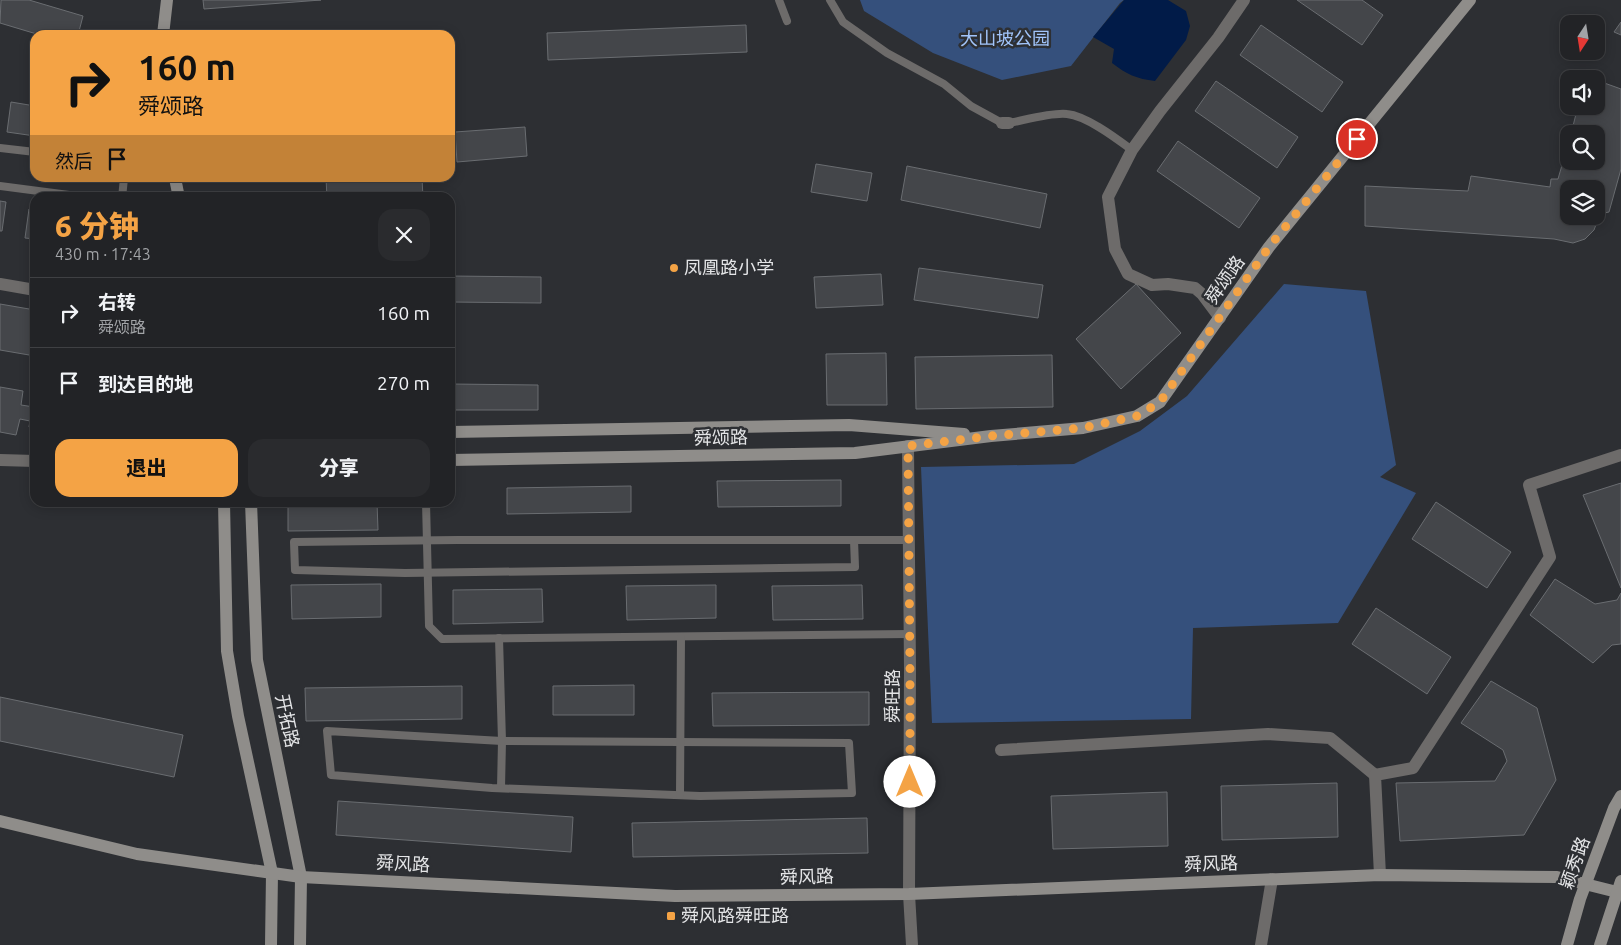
<!DOCTYPE html>
<html lang="zh">
<meta charset="utf-8">
<style>
body{margin:0;font-family:Ubuntu,"Noto Sans SC",sans-serif;background:#2a2b2e;color:#f1f3f6;height:100vh;display:flex;flex-direction:column;font-size:19px;white-space:nowrap}
*{box-sizing:border-box;margin:0}
p{font-size:16px;color:#a2a4a7}
.icon{flex:none;width:28px;height:28px;fill:none;stroke:currentColor;stroke-width:2;stroke-linecap:round;stroke-linejoin:round}
.map{position:relative;flex:1;overflow:hidden}
.details{position:absolute;left:30px;top:192px;width:425px;height:315px;display:flex;flex-direction:column;background:#222326;border-radius:15px;box-shadow:0 2px 12px #0003,0 0 0 1px #3f4043}
.details>*{flex:none}
.banner{position:absolute;left:30px;top:30px;width:425px;height:152px;border-radius:15px;box-shadow:0 2px 12px #0003,0 0 0 1px #3f4043;background:#f4a345;color:#111;overflow:hidden}
.needle{width:32px;rotate:192deg}
.controls{position:absolute;left:1560px;top:15px;display:grid;gap:10px}
.controls a{display:grid;place-items:center;width:45px;height:45px;border-radius:10px;background:#222326;box-shadow:0 2px 12px #0003,0 0 0 1px #3f4043;font-size:25px}
.pin{position:absolute;display:grid;place-items:center;width:42px;height:42px;color:#fff;margin:-21px;border:2px solid #fff;border-radius:50%;box-shadow:0 1px 5px #0007}
.me{position:absolute;width:55px;margin:-28px;rotate:0deg;stroke-linejoin:round;filter:drop-shadow(0 0 4px #0008)}
.turn{display:flex;align-items:center;gap:18px;height:105px;padding:0 25px;font-size:22px}
.turn .icon{width:65px;height:65px;stroke-width:2.5}
.turn b{display:block;font-size:35px;line-height:42px}
.then{display:flex;align-items:center;height:48px;padding:0 25px;background:#0003;gap:10px;font-size:19px}
.round{display:grid;place-items:center;flex:none;width:52px;height:52px;border-radius:15px;background:#2a2b2e}
.headline{display:flex;align-items:center;justify-content:space-between;height:85px;padding:0 25px}
h1{font-size:30px;font-weight:800;line-height:38px;color:#f4a345}
.action{display:flex;gap:10px;margin-top:auto;padding:10px 25px}
.action a{flex:1;height:58px;border-radius:15px;background:#f4a345;color:#111;font-size:20px;font-weight:800;line-height:58px;text-align:center}
.action a+a{background:#2a2b2e;color:#f1f3f6}
ul{padding:0;list-style:none}
li{display:flex;align-items:center;gap:15px;height:70px;padding:0 25px;border-top:1px solid #3f4043}
li div{flex:1}
li b{display:block;font-size:19px}
li em{font-style:normal}
.map>svg:first-child{display:block}
</style>
<div class="map">
<svg width="1621" height="945" viewBox="0 0 1621 945">
<rect width="100%" height="100%" fill="#2d2f33"/>
<!-- green -->
<g fill="#35507c">
<path d="M860 0H1124L1120 3 1071 66 1002 80 933 53 864 11Z"/>
<path d="M1284 284 1366 291 1396 465 1380 477 1416 493 1338 623 1193 628 1191 719 932 723 921 467 1074 464 1140 431 1187 396Z"/>
</g>
<!-- water -->
<path fill="#011b48" d="M1124 0H1168L1186 11 1190 26 1186 40 1155 81C1137 79 1126 74 1112 63L1114 49 1093 37Z"/>
<!-- building -->
<g fill="#44464a" stroke="#6a6d71" fill-rule="evenodd">
<path d="M1 0H29L83 16 78 35H40L0 23Z"/>
<path d="M203 0H321L204 9Z"/>
<path d="M1297 0H1362L1383 15 1362 45Z"/>
<path d="M1621 22V35L1614 32Z"/>
<path d="M746 25 747 52 548 60 547 33Z"/>
<path d="M1261 25 1343 82 1322 112 1240 55Z"/>
<path d="M1596 80 1621 89V169L1609 212 1600 214 1594 230 1585 239 1573 243 1554 239 1365 226V186L1468 191 1471 176 1550 187 1551 179H1558L1569 141V161H1596V134H1571L1578 106H1596ZM1569 189H1596V216H1569Z"/>
<path d="M1216 81 1298 137 1277 168 1195 111Z"/>
<path d="M11 102 35 106V136L7 132Z"/>
<path d="M525 127 527 156 457 162 455 132Z"/>
<path d="M1178 141 1260 198 1239 228 1157 171Z"/>
<path d="M816 164 872 173 867 201 811 192Z"/>
<path d="M907 166 1047 194 1040 228 901 200Z"/>
<path d="M326 178H422L423 198H327Z"/>
<path d="M0 201 6 202 2 231H0Z"/>
<path d="M29 209 35 210V239L25 238Z"/>
<path d="M919 268 1043 285 1038 318 914 300Z"/>
<path d="M881 274 883 305 816 308 814 277Z"/>
<path d="M450 276 541 277V303L450 302Z"/>
<path d="M1136 284 1181 333 1121 389 1076 339Z"/>
<path d="M0 304 35 310V356L0 350Z"/>
<path d="M886 353 887 405H827L826 354Z"/>
<path d="M1052 355 1053 407 916 409 915 357Z"/>
<path d="M450 384 538 385V410H450Z"/>
<path d="M0 387 23 391 21 405 34 407 35 400V428L29 427 30 421 20 419 16 435 0 432Z"/>
<path d="M841 480V506L718 507 717 481Z"/>
<path d="M1621 483V588L1583 495Z"/>
<path d="M631 486V512L507 514V488Z"/>
<path d="M288 502H377L378 530 288 531Z"/>
<path d="M1436 502 1511 552 1487 588 1412 539Z"/>
<path d="M1555 579 1595 604 1617 600 1621 593V644L1612 645 1593 663 1530 615Z"/>
<path d="M381 584V617L292 619 291 585Z"/>
<path d="M716 585V618L627 620 626 586Z"/>
<path d="M862 585 863 619 773 620 772 586Z"/>
<path d="M542 589 543 622 453 624V590Z"/>
<path d="M1376 608 1451 657 1427 694 1352 644Z"/>
<path d="M1491 681 1537 708 1556 780 1524 835 1400 841 1396 783 1495 781 1507 761 1503 750 1461 723Z"/>
<path d="M634 685V715H553V686Z"/>
<path d="M462 686V719L306 721 305 688Z"/>
<path d="M869 692V725L713 726 712 693Z"/>
<path d="M0 697 183 735 174 777 0 741Z"/>
<path d="M1337 783 1338 837 1222 840 1221 786Z"/>
<path d="M1167 792 1168 846 1053 849 1051 796Z"/>
<path d="M338 801 573 817 571 852 336 835Z"/>
<path d="M867 818 868 853 633 857 632 823Z"/>
</g>
<g fill="none" stroke-linecap="round" stroke-linejoin="round">
<!-- lane -->
<g stroke="#6d6b6a" stroke-width="8">
<path d="M779 0 787 21"/>
<path d="M830 0 843 22 887 53 944 84 971 106 1002 123"/>
<path d="M1009 123C1025 120 1053 112 1067 114 1087 116 1117 139 1132 150"/>
<path d="M0 148 35 152"/>
<path d="M0 186 92 198"/>
<path d="M122 198 124 178"/>
<path d="M426 502 429 626 442 639 910 634"/>
<path d="M854 540 855 567 405 573 295 570 294 542 457 540H909"/>
<path d="M499 638 502 741 501 788"/>
<path d="M327 731 502 741 849 743 852 793 700 796 492 788 331 775Z"/>
<path d="M680 795 681 637"/>
</g>
<!-- street -->
<g stroke="#6d6b6a" stroke-width="12">
<path d="M1002 123H1009"/>
<path d="M0 284 35 290"/>
<path d="M1220 318 1202 294 1195 288 1168 284 1152 285 1128 274 1115 249 1108 197 1132 150 1160 111 1218 38 1244 0"/>
<path d="M908 446 910 669 909 894 912 945"/>
<path d="M0 460 35 461"/>
<path d="M1001 750 1268 734 1330 738 1375 775"/>
<path d="M1380 875 1375 775 1413 768 1550 557 1529 485 1621 455"/>
<path d="M1261 945 1272 879"/>
</g>
<!-- secondary -->
<g stroke="#8f8d8a" stroke-width="12">
<path d="M163 35 167 0"/>
<path d="M175 178 179 198"/>
<path d="M450 432 849 425 964 434"/>
<path d="M450 460 855 453 991 436 1083 428 1137 416 1160 402 1269 247 1470 0"/>
<path d="M224 502 227 651 238 716 272 873 271 945"/>
<path d="M251 502 257 660 301 877 300 945"/>
<path d="M0 821 137 854 301 877 675 896 909 894 1380 875 1557 877 1617 892"/>
<path d="M1567 945 1580 899 1614 808 1621 796"/>
<path d="M1600 945 1621 881"/>
</g>
</g>
<g fill="none" stroke-linecap="round" stroke-linejoin="round">
<!-- route -->
<path stroke="#f4a345" stroke-width="9" stroke-dasharray="0 16.2" d="M910 782V669L908 446 991 436 1083 428 1137 416 1160 402 1269 247 1357 139"/>
</g>
<!-- markers -->
<g fill="#f4a345" stroke="#2d2f33" stroke-width="2">
<circle cx="674" cy="268" r="5"/>
<rect x="666" y="911" width="10" height="10" rx="2.5"/>
</g>
<g text-anchor="middle" stroke-width="5" stroke-linejoin="round" paint-order="stroke">
<!-- park labels -->
<g font-size="18" fill="#a1c4fa" stroke="#2d2f33">
<text x="1005" y="45">大山坡公园</text>
</g>
<!-- poi labels -->
<g font-size="18" fill="#e4e5e7" stroke="#2d2f33" text-anchor="start">
<text x="684" y="274">凤凰路小学</text>
<text x="681" y="922">舜风路舜旺路</text>
</g>
<!-- street labels -->
<g font-size="18" fill="#e4e5e7" stroke="#2d2f33">
<text transform="translate(1225 280) rotate(-55)" y="6">舜颂路</text>
<text transform="translate(721 438) rotate(-1)" y="6">舜颂路</text>
<text transform="translate(893 696) rotate(-90)" y="6">舜旺路</text>
<text transform="translate(287 721) rotate(78)" y="6">开拓路</text>
<text transform="translate(1575 863) rotate(-70)" y="6">颖秀路</text>
<text transform="translate(403 864) rotate(3)" y="6">舜风路</text>
<text transform="translate(1211 864) rotate(-2)" y="6">舜风路</text>
<text transform="translate(807 877) rotate(-1)" y="6">舜风路</text>
</g>
</g>
</svg>
<div class="controls">
<a><svg class="needle" viewBox="-14 -14 28 28"><path d="M0-13l5 13h-10z" fill="#e53935"/><path d="M0 13l5-13h-10z" fill="#a2a4a7"/></svg></a>
<a><svg class="icon" aria-label="sound" viewBox="0 0 24 24"><path d="M4 9h4l5-4v14l-5-4H4zM17 9q2 3 0 6"/></svg></a>
<a><svg class="icon" aria-label="search" viewBox="0 0 24 24"><circle cx="10" cy="10" r="6"/><path d="M15 15l6 6"/></svg></a>
<a><svg class="icon" aria-label="layers" viewBox="0 0 24 24"><path d="M12 4l9 5-9 5-9-5zM3 14l9 5 9-5"/></svg></a>
</div>
<div class="pin" style="left:1357px;top:139px;background:#d93025"><svg class="icon" aria-label="arrive" viewBox="0 0 24 24"><path d="M6 21V4h12l-3 4 3 4H6"/></svg></div>
<svg class="me" style="left:910px;top:782px" viewBox="-20 -20 40 40"><circle r="19" fill="#fff"/><path d="M0-13L10 11 0 6-10 11z" fill="#f4a345"/></svg>
<div class="banner">
<div class="turn"><svg class="icon" aria-label="right" viewBox="0 0 24 24"><path d="M7 20v-9h11M14 6l5 5-5 5"/></svg><div><b>160 m</b>舜颂路</div></div>
<div class="then">然后<svg class="icon" aria-label="arrive" viewBox="0 0 24 24"><path d="M6 21V4h12l-3 4 3 4H6"/></svg></div>
</div>
<section class="details">
<div class="headline"><div><h1>6 分钟</h1><p>430 m · 17:43</p></div><a class="round"><svg class="icon" aria-label="close" viewBox="0 0 24 24"><path d="M6 6l12 12M18 6L6 18"/></svg></a></div>
<ul>
<li><svg class="icon" aria-label="right" viewBox="0 0 24 24"><path d="M7 20v-9h11M14 6l5 5-5 5"/></svg><div><b>右转</b><p>舜颂路</p></div><em>160 m</em></li>
<li><svg class="icon" aria-label="arrive" viewBox="0 0 24 24"><path d="M6 21V4h12l-3 4 3 4H6"/></svg><div><b>到达目的地</b></div><em>270 m</em></li>
</ul>
<div class="action"><a>退出</a><a>分享</a></div>
</section>
</div>
